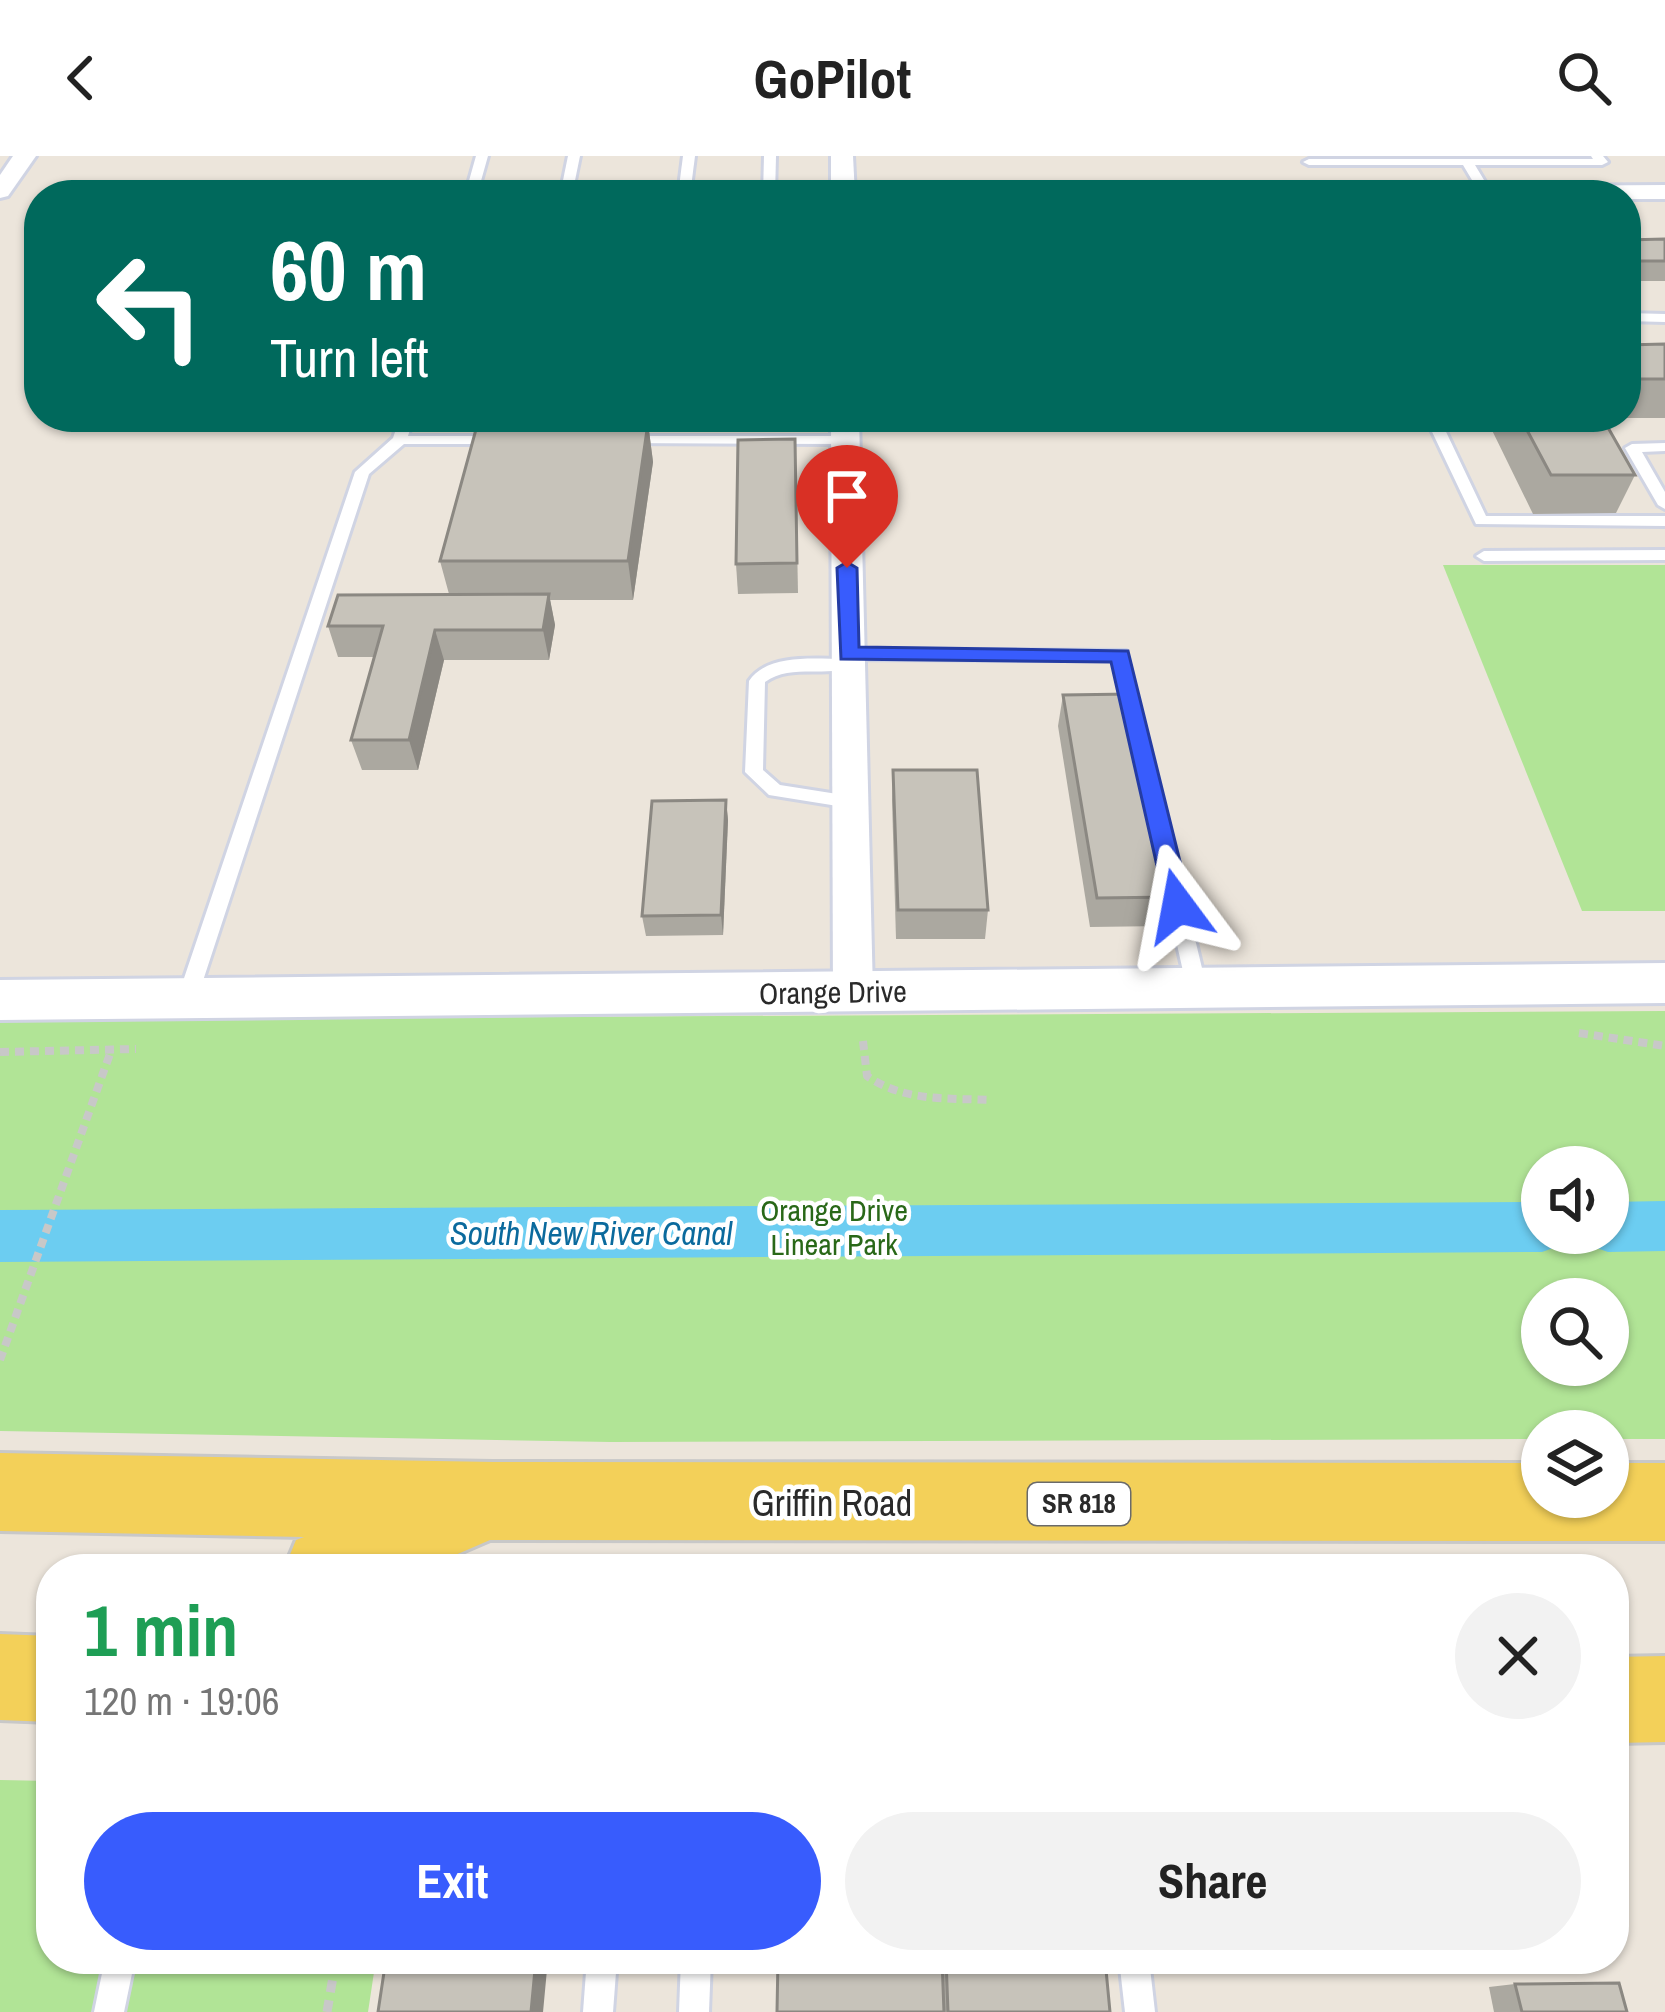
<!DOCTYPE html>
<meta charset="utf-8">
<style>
body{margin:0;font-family:"Archivo Narrow",sans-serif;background:#f2f2f2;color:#222;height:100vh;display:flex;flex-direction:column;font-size:45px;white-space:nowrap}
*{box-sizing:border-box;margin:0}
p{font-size:39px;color:#767676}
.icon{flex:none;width:66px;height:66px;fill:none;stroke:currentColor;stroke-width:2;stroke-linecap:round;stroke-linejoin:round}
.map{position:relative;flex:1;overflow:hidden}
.panel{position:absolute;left:36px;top:1398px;width:1593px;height:420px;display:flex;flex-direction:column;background:#fff;border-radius:48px;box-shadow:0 3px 9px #0004}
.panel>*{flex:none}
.guide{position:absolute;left:24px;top:24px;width:1617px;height:252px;border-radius:48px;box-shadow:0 3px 9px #0004;background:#00695c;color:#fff;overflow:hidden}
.tools{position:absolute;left:1521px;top:990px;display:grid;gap:24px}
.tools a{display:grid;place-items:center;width:108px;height:108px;border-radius:50%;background:#fff;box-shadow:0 3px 9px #0004;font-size:60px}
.pin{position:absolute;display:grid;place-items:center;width:102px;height:102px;color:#fff;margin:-123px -51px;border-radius:50% 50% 50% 0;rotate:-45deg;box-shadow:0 0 12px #0007}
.pin .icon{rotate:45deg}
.me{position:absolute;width:132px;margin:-66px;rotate:347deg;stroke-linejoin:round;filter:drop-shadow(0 0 9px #0008)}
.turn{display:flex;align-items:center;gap:42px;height:252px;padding:0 48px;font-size:54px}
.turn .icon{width:156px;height:156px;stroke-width:2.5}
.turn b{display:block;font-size:84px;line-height:102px}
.round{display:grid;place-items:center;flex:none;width:126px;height:126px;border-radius:63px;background:#f2f2f2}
.overview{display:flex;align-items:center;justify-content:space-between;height:204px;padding:0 48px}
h1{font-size:72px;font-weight:800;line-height:90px;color:#1e9e55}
.button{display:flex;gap:24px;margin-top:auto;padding:24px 48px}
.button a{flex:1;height:138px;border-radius:72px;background:#385cfd;color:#fff;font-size:48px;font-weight:800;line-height:138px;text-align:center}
.button a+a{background:#f2f2f2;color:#222}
header{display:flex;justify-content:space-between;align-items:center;height:156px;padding:0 48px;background:#fff;font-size:54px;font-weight:800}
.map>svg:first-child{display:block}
</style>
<header><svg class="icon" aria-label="back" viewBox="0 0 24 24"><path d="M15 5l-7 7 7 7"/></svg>GoPilot<svg class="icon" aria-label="search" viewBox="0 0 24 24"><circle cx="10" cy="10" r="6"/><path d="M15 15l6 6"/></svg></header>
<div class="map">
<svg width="1665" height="1856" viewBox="0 0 1665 1856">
<rect width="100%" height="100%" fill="#ece5db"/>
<!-- green -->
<g fill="#b1e496" fill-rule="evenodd">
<path d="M1443 409H1665V755H1582Z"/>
<path d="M1665 855V1283H1608V1275H1542V1283L611 1286 0 1275V864ZM1542 1011H1608V1077H1542ZM1542 1143H1608V1209H1542Z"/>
<path d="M0 1624 51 1625V1803H376L368 1856H0Z"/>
</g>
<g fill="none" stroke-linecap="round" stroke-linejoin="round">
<!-- canal -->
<g fill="#6ccdf1" fill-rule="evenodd">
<path d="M1665 1045V1095L1608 1096 1588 1089 1582 1077H1608V1046Z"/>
<path d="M1542 1046V1077H1568L1562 1089 1542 1096 0 1106V1054Z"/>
</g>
<defs>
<g id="service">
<path d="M476 0H488L477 39H465Z"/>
<path d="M568 0H580L572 39H560Z"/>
<path d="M683 0H695L690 39H678Z"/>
<path d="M764 0H776L775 39H763Z"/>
<path d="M1591 0H1603L1608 6 1602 9H1475L1493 39H1481L1463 9H1309L1303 6 1309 3H1593Z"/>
<path d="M1626 157 1665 158V166L1626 165Z"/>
<path d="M400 261H414L408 280H501L508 284 501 288H404L369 318 197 843 194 849H180L177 843 355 316 393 282Z"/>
<path d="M1425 261H1439L1486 360H1665V370L1476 368Z"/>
<path d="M621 280H846L853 284 846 288 616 287 614 284Z"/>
<path d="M1665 287V295L1642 296 1665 336V353L1658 349 1625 292 1632 288Z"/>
<path d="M1665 394V404L1484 405 1476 400 1484 395Z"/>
<path d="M848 493 1126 495 1207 833 1204 839H1190L1187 833 1113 504 851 503 856 508C831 524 792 506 765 526L763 614 780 629 850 640 859 646 850 652 769 639 745 616 749 525C768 497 814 503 845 503L840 498Z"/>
<path d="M105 1803H135L124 1856H94Z"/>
<path d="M587 1803H617L613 1856H583Z"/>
<path d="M681 1803H711L709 1856H679Z"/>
<path d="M1119 1803H1149L1155 1856H1125Z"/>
</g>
<g id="minor">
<path d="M13 0H36L8 40 0 42V19Z"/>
<path d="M831 0H853L855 39H831Z"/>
<path d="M1665 29V43H1626V39H1271L1283 32Z"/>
<path d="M831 261H859L873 837 867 848 853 853 839 848 833 837Z"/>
</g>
<path id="tertiary" d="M1665 807V847L0 864V824Z"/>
<g id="primary">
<path d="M0 1297 493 1306 1542 1307V1341H1608V1307H1665V1385L490 1384 423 1413H284L296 1384 304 1381 0 1375Z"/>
<path d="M0 1478 51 1480V1566L0 1564Z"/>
<path d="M1665 1500V1586L1614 1587V1501Z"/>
</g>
</defs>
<!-- service casing -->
<use href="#service" stroke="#d0d4e3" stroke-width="6"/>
<!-- minor casing -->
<use href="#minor" stroke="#d0d4e3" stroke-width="6"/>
<!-- tertiary casing -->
<use href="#tertiary" stroke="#d0d4e3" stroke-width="6"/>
<!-- primary casing -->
<use href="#primary" stroke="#c8c8c8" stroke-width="6"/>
<!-- path-far1 -->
<g stroke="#c8c8c8" stroke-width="8" stroke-dasharray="9 6" stroke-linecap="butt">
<path d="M1579 877 1665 890"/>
<path d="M863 885 867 920C904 946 949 942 992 944"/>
<path d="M0 896 136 893"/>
<path d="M0 1204 111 895"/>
</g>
<!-- path -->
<path stroke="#c8c8c8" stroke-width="9" stroke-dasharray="12 8" stroke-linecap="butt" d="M327 1856 336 1803"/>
<!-- service -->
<use href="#service" fill="#fff" fill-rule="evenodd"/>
<!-- minor -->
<use href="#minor" fill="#fff" fill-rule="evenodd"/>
<!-- tertiary -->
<use href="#tertiary" fill="#fff" fill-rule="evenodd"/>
<!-- primary -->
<use href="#primary" fill="#f3d059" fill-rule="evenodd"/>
</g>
<!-- wall -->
<g fill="#aba8a0">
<path d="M1665 83V125H1626V84Z"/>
<path d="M1626 189H1665V262H1602L1635 319 1616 357 1533 358 1486 262 1457 261H1626Z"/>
<path d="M648 267 653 306 633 444H550L555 469 549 504H444L418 614H362L351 584 374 501H338L328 470 449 438 440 405Z"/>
<path d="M795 283 798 437 738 438 736 408Z"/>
<path d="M1063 539 1173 741 1164 770 1090 771 1058 570Z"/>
<path d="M893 614 988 754 985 783H896L892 644Z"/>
<path d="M726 644 728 664 723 779 646 780 642 760Z"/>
<path d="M778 1803H1105L1110 1856H777Z"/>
<path d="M1515 1828 1627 1856H1494L1489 1831Z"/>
</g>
<!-- shaded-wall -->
<g fill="#8b8882">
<path d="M648 267 653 306 633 444 628 405Z"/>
<path d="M549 438 555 469 549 504 543 474Z"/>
<path d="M435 474 444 504 418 614 409 584Z"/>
<path d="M726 644 728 664 723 779 721 759Z"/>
<path d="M536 1803H548L543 1856H531Z"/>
</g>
<!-- building -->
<g fill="#c7c3ba" stroke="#8b8882" stroke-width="3">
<path d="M1665 83V105H1626V84Z"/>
<path d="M1665 188V223H1626V189Z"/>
<path d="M1520 261H1602L1635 319H1551Z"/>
<path d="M478 266 648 267 628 405H440Z"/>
<path d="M795 283 797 407 736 408 738 284Z"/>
<path d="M549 438 543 474H435L409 584H351L383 470H328L338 439Z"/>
<path d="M1130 538 1173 741 1097 742 1063 539Z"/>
<path d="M893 614H977L988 754H898Z"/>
<path d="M726 644 721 759 642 760 652 645Z"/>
<path d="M386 1803H536L531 1856H378Z"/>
<path d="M778 1803H942L944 1856H777Z"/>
<path d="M946 1803H1105L1110 1856H948Z"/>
<path d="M1619 1827 1627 1856H1522L1515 1828Z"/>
</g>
<!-- route -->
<path fill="#385cfd" stroke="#243ca4" stroke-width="3" d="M847 406 857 412 859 491 1128 495 1191 750 1187 756 1178 759 1166 750 1111 506 841 503 837 412Z"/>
<g text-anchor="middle" stroke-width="9" stroke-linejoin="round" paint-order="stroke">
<!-- shield labels -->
<rect fill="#fff" stroke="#6a6a6a" stroke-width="3" x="1028" y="1327" width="102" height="42" rx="9"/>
<g font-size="27" font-weight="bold" fill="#2a2a2a">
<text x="1079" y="1357">SR 818</text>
</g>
<!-- street labels -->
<g font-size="30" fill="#2a2a2a" stroke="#fff">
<text transform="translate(833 837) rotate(-1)" y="10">Orange Drive</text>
</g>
<!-- park labels -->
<g font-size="30" fill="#296818" stroke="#fff">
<text x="834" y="1065">Orange Drive<tspan x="834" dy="34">Linear Park</tspan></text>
</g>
<!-- water labels -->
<g font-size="33" font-style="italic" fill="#0b6a9d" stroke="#fff">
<text x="591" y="1089">South New River Canal</text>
</g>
<!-- near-street labels -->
<g font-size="36" fill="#2a2a2a" stroke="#fff">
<text x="832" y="1360">Griffin Road</text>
</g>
</g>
</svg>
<div class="tools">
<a><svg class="icon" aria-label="sound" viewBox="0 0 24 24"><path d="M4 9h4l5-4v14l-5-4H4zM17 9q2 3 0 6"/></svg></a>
<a><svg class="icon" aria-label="search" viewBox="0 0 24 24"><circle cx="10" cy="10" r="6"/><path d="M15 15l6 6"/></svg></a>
<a><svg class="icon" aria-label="layers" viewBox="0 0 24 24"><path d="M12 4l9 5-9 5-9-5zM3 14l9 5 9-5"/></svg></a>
</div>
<div class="pin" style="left:847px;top:412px;background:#d93025"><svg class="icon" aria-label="arrive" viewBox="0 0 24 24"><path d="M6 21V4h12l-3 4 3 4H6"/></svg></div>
<svg class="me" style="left:1178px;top:750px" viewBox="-20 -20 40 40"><path d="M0-17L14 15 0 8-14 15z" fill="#385cfd" stroke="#fff" stroke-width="4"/></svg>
<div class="guide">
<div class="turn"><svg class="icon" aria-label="left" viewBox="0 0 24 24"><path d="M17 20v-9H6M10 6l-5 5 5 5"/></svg><div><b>60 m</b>Turn left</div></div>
</div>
<section class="panel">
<div class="overview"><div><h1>1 min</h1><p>120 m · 19:06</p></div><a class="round"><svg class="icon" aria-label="close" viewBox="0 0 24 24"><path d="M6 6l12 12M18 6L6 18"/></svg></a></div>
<div class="button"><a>Exit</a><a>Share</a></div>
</section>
</div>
